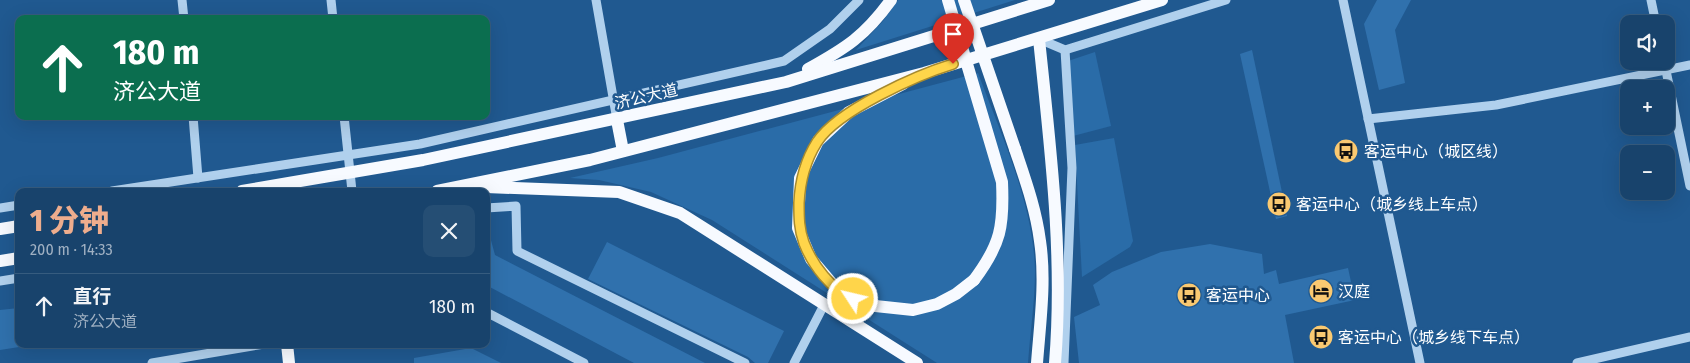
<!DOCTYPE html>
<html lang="zh">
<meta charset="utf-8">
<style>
body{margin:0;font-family:"Fira Sans Condensed","Noto Sans SC",sans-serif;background:#254e74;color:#f1f3f6;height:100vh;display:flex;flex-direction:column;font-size:19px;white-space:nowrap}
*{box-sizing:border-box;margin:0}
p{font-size:16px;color:#9fb0c2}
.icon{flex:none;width:28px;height:28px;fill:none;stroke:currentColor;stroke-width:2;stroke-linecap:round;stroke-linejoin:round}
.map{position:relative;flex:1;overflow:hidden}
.panel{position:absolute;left:15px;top:188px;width:475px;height:160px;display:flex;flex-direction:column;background:#18436c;border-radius:10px;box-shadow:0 5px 20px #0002,0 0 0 1px #365c7f}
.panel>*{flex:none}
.hud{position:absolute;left:15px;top:15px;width:475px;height:105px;border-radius:10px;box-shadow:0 5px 20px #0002,0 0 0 1px #365c7f;background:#0b6e4f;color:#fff;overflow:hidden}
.tools{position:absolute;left:1620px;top:15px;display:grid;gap:10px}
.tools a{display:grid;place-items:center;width:55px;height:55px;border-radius:10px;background:#18436c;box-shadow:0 5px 20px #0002,0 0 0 1px #365c7f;font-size:25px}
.pin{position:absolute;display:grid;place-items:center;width:42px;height:42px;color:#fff;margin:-51px -21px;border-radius:50% 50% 50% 0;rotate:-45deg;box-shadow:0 0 5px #0007}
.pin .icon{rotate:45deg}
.me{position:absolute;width:55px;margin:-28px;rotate:305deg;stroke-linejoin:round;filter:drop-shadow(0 0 4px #0008)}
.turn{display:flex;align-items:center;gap:18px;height:105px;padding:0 15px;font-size:22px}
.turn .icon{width:65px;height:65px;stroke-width:2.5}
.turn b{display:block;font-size:35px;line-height:42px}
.round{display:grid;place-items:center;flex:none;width:52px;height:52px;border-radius:10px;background:#254e74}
.summary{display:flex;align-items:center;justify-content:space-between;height:85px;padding:0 15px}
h1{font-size:30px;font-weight:800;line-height:38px;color:#eead8d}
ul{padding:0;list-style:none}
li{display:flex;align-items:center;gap:15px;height:65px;padding:0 15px;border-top:1px solid #365c7f}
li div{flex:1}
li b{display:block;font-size:19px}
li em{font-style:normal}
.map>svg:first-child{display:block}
</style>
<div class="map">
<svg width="1690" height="363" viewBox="0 0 1690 363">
<rect width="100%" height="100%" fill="#205990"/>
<!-- green -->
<g fill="#2a6ca8">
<path d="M898 0H1015L856 50 883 21Z"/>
<path d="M1095 52 1111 126 1073 136 1068 61Z"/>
<path d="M978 73C1001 134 1034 206 1035 271 1035 302 1030 333 1028 363H937L712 220 651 192 599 180 570 178 658 158Z"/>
<path d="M1114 138 1133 241 1130 247 1082 277 1075 145Z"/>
</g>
<!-- building -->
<g fill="#3071ad">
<path d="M1377 0H1411L1395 30 1405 83 1379 90 1364 24Z"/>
<path d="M1252 50 1287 216 1276 219 1240 54Z"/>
<path d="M489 233 495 255 705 363H634L486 285V234Z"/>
<path d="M607 242 784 331 768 363H755L748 357 588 279Z"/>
<path d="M1210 244 1262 254 1264 274 1276 270 1279 284 1348 268 1355 300 1285 315 1294 363H1079L1074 317 1100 305 1093 285 1112 272 1161 252Z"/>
<path d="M19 308V347L0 350V310Z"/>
<path d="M471 348 501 363H414V358Z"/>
</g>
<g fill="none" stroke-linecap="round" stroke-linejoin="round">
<!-- minor -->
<g stroke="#b0d0ed" stroke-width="9">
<path d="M182 0 184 19"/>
<path d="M331 0 333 19"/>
<path d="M596 0 617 120"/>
<path d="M1343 0 1420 363"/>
<path d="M1651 0 1656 24"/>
<path d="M1039 39 1065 50 1226 0"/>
<path d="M1664 61 1690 186"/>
<path d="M193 116 198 178"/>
<path d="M344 116 352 191"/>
<path d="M1368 119 1496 105 1690 65"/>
<path d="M112 191 420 144 784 61 830 29 859 0"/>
<path d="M0 208 19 205"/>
<path d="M486 208 516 206 517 251 745 363"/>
<path d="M0 281 19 278"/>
<path d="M486 312 584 363"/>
<path d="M152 363 264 344"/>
<path d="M794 363 825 303"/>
<path d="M1064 363 1072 168 1065 50"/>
<path d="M1577 363 1690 337"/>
</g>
<!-- major -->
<g stroke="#f7faff" stroke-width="12">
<path d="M1039 39C1050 146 1064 254 1055 363"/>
<path d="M808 69C846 48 865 36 891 0"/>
<path d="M903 84 849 112 818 141 800 178 798 228 811 259 840 293 866 305 913 310 937 304 956 294 974 280"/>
<path d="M617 120 623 151"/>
<path d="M1015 149C1025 179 1036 209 1040 241 1046 281 1040 323 1037 363"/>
<path d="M486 187 619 192 680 213 917 363"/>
<path d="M242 191 423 160 786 82 1049 0"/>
<path d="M437 191 590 160 924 73 1162 0"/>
<path d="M0 229 19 226"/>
<path d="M0 261 19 258"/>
<path d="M287 344 289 363"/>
</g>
<!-- major-bridge -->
<g stroke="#f7faff" stroke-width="12">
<path d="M948 0 1002 182C1004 226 1001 244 974 280"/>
<path d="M964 0 1015 149"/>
</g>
</g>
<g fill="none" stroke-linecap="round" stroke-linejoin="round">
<defs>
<path id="route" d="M853 299C831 289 813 266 804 243 799 229 799 218 799 203 800 181 805 161 817 142 838 110 917 75 953 64"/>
</defs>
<!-- route casing -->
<use href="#route" stroke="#a68a30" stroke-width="12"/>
<!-- route -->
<use href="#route" stroke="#ffd54a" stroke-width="9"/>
</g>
<!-- icons -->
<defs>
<symbol id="bus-disc" viewBox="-11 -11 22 22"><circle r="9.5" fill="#fac971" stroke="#205990"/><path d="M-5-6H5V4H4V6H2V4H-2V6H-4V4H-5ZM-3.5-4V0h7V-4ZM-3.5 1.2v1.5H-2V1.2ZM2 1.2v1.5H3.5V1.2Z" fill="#111"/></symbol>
<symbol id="hotel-disc" viewBox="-11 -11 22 22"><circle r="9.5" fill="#fac971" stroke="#205990"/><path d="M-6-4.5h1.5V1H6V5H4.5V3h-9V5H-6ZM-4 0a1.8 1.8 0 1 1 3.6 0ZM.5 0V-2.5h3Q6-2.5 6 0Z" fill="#111"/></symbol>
</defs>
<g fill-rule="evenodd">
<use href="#bus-disc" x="1332" y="137" width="28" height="28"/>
<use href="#bus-disc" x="1265" y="190" width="28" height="28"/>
<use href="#hotel-disc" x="1307" y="277" width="28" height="28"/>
<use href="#bus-disc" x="1175" y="281" width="28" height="28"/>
<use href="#bus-disc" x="1307" y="323" width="28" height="28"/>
</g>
<g text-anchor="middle" stroke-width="5" stroke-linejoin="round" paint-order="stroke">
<!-- street labels -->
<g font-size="16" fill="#fff" stroke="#205990">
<text transform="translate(646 96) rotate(-13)" y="6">济公大道</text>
</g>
<!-- poi labels -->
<g font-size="16" fill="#fff" stroke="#205990" text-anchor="start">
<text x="1364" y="157">客运中心（城区线）</text>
<text x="1296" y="210">客运中心（城乡线上车点）</text>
<text x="1338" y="297">汉庭</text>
<text x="1206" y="301">客运中心</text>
<text x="1338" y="343">客运中心（城乡线下车点）</text>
</g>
</g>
</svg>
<div class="tools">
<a><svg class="icon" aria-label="sound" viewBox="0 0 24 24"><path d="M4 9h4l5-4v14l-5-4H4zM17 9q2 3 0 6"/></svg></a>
<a>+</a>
<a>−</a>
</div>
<div class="pin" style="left:953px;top:64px;background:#d93025"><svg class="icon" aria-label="arrive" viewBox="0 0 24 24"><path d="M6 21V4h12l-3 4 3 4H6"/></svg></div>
<svg class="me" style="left:853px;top:299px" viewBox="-20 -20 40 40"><circle r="17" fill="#ffd54a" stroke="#fff" stroke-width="3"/><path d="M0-11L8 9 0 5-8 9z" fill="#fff"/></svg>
<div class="hud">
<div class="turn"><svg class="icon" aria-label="ahead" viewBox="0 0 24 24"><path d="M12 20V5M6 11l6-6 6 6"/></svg><div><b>180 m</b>济公大道</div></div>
</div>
<section class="panel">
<div class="summary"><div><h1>1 分钟</h1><p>200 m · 14:33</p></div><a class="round"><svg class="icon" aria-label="close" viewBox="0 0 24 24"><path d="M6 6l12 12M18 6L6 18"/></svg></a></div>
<ul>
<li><svg class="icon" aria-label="ahead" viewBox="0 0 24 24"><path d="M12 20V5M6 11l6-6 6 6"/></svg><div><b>直行</b><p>济公大道</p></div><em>180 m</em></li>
</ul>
</section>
</div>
